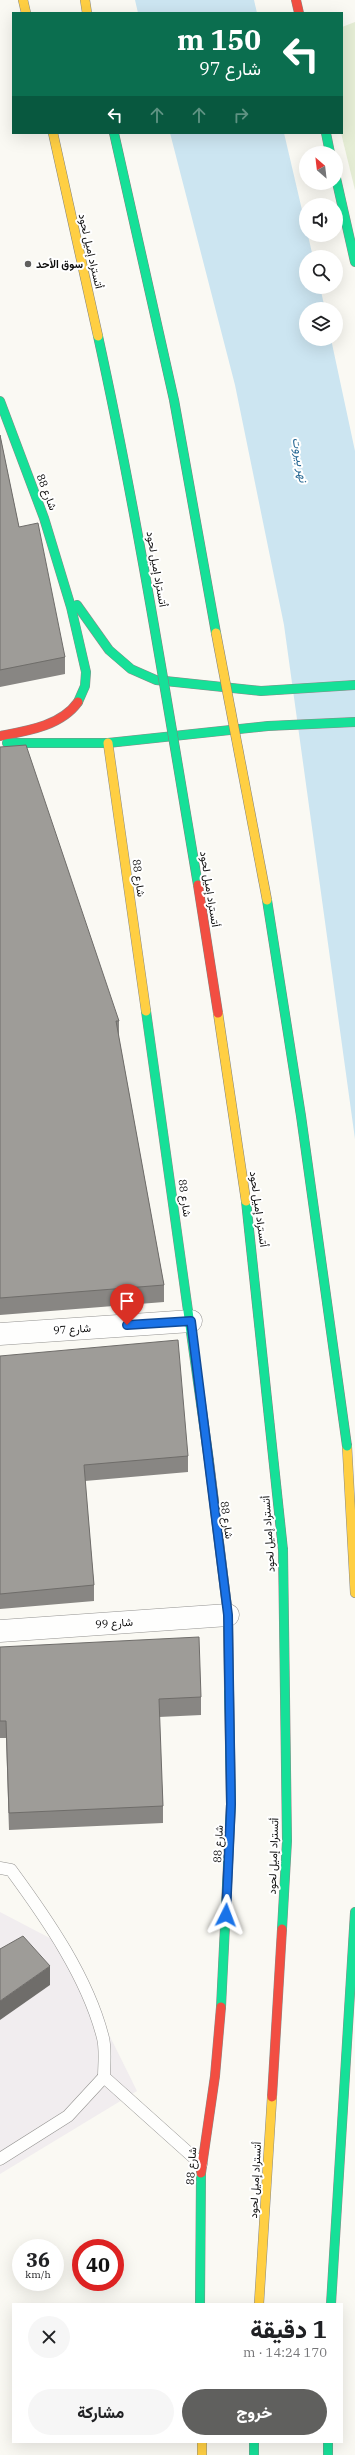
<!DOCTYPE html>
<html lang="ar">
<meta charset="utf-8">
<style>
body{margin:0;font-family:"IBM Plex Serif",Vazirmatn,serif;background:#f6f6f6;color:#202124;direction:rtl;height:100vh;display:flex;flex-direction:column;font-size:15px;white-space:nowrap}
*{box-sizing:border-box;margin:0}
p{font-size:13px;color:#757577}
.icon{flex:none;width:22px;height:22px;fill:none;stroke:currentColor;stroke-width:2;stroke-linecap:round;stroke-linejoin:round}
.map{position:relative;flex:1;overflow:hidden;direction:ltr}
.drawer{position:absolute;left:12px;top:2303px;width:331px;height:140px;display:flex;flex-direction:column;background:#fff;border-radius:0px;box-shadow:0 4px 16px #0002;direction:rtl}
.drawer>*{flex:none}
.top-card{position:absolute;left:12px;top:12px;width:331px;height:122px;border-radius:0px;box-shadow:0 4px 16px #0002;direction:rtl;background:#0b6e4f;color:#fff;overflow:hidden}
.needle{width:26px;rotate:332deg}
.controls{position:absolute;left:299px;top:146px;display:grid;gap:8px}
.controls a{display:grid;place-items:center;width:44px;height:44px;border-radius:50%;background:#fff;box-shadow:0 4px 16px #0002;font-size:20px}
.speed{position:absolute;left:12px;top:2239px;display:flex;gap:8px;font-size:20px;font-weight:700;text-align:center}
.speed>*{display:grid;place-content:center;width:52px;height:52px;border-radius:50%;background:#fff;box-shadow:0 4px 16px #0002;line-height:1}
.speed small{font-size:10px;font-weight:400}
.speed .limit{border:6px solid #d22;background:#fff;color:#111}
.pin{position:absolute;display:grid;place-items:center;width:34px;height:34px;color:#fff;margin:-41px -17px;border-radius:50% 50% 50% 0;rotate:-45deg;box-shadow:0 0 4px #0007}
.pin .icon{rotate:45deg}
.me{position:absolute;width:44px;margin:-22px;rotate:3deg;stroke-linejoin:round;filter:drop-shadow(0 0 3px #0008)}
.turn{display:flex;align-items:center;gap:14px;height:84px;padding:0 16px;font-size:18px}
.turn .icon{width:52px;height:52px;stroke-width:2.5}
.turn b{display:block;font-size:28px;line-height:34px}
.lanes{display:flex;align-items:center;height:38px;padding:0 16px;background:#0003;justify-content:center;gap:20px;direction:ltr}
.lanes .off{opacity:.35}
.round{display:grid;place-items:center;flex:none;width:42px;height:42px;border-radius:21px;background:#f6f6f6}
.overview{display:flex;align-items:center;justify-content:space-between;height:68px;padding:0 16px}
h1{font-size:24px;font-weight:800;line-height:30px}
.button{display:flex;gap:8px;margin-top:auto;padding:8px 16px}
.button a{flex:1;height:46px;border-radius:24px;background:#60605e;color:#fff;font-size:16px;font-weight:800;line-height:46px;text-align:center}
.button a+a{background:#f6f6f6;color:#202124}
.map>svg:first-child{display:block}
</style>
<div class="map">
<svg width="355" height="2455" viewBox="0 0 355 2455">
<rect width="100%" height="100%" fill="#faf9f3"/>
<!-- industrial -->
<path fill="#f1edef" d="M0 1912 65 1946 137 2091 0 2174Z"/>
<!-- green -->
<path fill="#e5edd5" d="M355 22V190L341 133 342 27Z"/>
<!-- water -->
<g fill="#cce5f1">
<path d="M135 0H254L257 13H138Z"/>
<path d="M170 133H284L313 257H306V287H320L325 309H306V339H331L355 451V1139L284 625 235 385Z"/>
</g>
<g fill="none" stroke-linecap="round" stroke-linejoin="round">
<defs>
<g id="lane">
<path d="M0 1868 11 1870C47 1919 88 1978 103 2038 106 2050 104 2065 104 2077L201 2164"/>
<path d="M0 2159 68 2116 104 2077"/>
</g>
<g id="street">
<path d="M0 1334 191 1321"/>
<path d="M0 1631 228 1615"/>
</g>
<g id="fast">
<path d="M326 133 330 153"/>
<path d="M336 178 355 262"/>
<path d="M0 401 44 518 71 607 86 672 85 686 78 702"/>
<path d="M77 605 109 650 131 669 156 680 261 691 355 685"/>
<path d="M7 743H108L268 726 355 722"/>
<path d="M146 1011 209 1461"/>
<path d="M282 1929 287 1841 283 1550"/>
<path d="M221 2007 231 1804 229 1689"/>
<path d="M200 2304 201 2173"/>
<path d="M331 2304 355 1912"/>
<path d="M254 2442V2455"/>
<path d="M328 2442V2455"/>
</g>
<g id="slow">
<path d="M23 0 26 13"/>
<path d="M85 0 87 13"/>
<path d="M108 743 146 1011"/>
<path d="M347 1446 355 1593"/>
<path d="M209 1461 228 1615 229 1689"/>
<path d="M259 2304 272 2097"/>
<path d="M202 2442V2455"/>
</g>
<g id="jam">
<path d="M296 0 299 13"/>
<path d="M0 736C27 731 61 726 78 702"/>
<path d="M272 2097 282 1929"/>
<path d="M201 2173 215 2076 221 2007"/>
</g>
</defs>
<!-- lane casing -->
<use href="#lane" stroke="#949391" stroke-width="13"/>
<!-- street casing -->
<use href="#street" stroke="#949391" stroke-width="23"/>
<!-- fast casing -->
<use href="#fast" stroke="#8a8a87" stroke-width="10"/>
<!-- slow casing -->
<use href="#slow" stroke="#8a8a87" stroke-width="10"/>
<!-- jam casing -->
<use href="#jam" stroke="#8a8a87" stroke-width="10"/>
<!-- lane -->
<use href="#lane" stroke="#fefefd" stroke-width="12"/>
<!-- street -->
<use href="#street" stroke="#fefefd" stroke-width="22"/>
<!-- fast -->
<use href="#fast" stroke="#16e098" stroke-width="9"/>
<!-- slow -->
<use href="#slow" stroke="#ffcf43" stroke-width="9"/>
<!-- jam -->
<use href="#jam" stroke="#f24e42" stroke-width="9"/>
<defs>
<g id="fast-bridge">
<path d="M114 133 174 400 216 633"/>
<path d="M98 336C138 518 167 702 198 885"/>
<path d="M267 900 301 1116 347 1446"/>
<path d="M246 1201 283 1550"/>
</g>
<g id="slow-bridge">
<path d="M53 133 98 336"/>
<path d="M216 633 267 900"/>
<path d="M218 1013 246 1201"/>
</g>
<path id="jam-bridge" d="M198 885 218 1013"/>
</defs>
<!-- fast-bridge casing -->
<use href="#fast-bridge" stroke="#81817e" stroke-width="10" stroke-linecap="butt"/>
<!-- slow-bridge casing -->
<use href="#slow-bridge" stroke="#81817e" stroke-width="10" stroke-linecap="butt"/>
<!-- jam-bridge casing -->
<use href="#jam-bridge" stroke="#81817e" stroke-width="10" stroke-linecap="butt"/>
<!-- fast-bridge -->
<use href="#fast-bridge" stroke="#16e098" stroke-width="9"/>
<!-- slow-bridge -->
<use href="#slow-bridge" stroke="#ffcf43" stroke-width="9"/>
<!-- jam-bridge -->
<use href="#jam-bridge" stroke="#f24e42" stroke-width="9"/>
</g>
<!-- wall -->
<g fill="#888683">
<path d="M0 435 19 527 65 657V674L0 687Z"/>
<path d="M0 747 119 1021V1038L164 1285V1302L0 1315Z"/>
<path d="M0 1356 188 1456V1472L85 1481 94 1585V1601L0 1609Z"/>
<path d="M0 1647 201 1697V1715L159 1717 163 1806V1823L9 1830 6 1738H0Z"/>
</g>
<!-- shaded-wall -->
<path fill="#6f6d6a" d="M50 1966V1985L0 2020V2001Z"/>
<!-- building -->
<g fill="#9e9c98" stroke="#6f6d6a">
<path d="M0 435 19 527 38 523 65 657 0 670Z"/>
<path d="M26 745 119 1021H116L164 1285 0 1298V747Z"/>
<path d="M178 1340 188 1456 84 1465 94 1585 0 1594V1356Z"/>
<path d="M199 1637 201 1697 159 1699 163 1806 9 1813 6 1721H0V1647Z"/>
<path d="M23 1936 50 1966 0 2001V1949Z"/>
</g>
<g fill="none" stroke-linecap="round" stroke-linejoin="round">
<defs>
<path id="route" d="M127 1325 191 1321 228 1615 231 1804 226 1915"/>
</defs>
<!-- route casing -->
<use href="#route" stroke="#114b97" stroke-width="10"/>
<!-- route -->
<use href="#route" stroke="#1a73e8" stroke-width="7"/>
</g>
<!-- markers -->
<circle fill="#60605e" stroke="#fff" stroke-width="1.5" cx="28" cy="264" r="4"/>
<g text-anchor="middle" stroke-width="4" stroke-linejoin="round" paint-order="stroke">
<!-- street labels -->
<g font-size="11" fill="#0d0d0d" stroke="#fff">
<text transform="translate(91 251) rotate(77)" y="4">أتستراد إميل لحود</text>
<text transform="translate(47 492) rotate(69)" y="4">شارع 88</text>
<text transform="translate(157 569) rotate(80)" y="4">أتستراد إميل لحود</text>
<text transform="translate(139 878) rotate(82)" y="4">شارع 88</text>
<text transform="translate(210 889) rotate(81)" y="4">أتستراد إميل لحود</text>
<text transform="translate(185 1198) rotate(82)" y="4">شارع 88</text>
<text transform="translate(259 1209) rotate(82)" y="4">أتستراد إميل لحود</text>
<text transform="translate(72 1329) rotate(-4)" y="4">شارع 97</text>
<text transform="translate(227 1520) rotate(82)" y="4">شارع 88</text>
<text transform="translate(268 1534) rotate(-94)" y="4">أتستراد إميل لحود</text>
<text transform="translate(114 1623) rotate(-4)" y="4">شارع 99</text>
<text transform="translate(218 1844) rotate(-87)" y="4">شارع 88</text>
<text transform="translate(273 1856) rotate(-88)" y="4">أتستراد إميل لحود</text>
<text transform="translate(191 2166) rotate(-86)" y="4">شارع 88</text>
<text transform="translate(255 2180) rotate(-87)" y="4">أتستراد إميل لحود</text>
</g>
<!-- poi labels -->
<g font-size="11" font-weight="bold" fill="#0d0d0d" stroke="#fff" text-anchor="start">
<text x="36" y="268">سوق الأحد</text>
</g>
<!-- water labels -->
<g font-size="12" font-style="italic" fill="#246692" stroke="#fff">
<text transform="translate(300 460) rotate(81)" y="4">نهر بيروت</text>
</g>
</g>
</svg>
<div class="controls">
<a><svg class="needle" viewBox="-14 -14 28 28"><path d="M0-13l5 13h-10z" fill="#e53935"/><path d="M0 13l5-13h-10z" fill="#757577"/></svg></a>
<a><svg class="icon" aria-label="sound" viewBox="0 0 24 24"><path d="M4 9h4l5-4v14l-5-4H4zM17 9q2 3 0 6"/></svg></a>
<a><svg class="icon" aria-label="search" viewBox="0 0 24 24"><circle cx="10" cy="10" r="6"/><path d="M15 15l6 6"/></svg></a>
<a><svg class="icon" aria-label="layers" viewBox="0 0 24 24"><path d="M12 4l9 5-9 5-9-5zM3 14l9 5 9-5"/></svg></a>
</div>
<div class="speed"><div>36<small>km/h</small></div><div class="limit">40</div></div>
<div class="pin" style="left:127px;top:1325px;background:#d93025"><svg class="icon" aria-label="arrive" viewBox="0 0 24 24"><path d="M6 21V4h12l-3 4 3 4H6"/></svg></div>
<svg class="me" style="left:226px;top:1915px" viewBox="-20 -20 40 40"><path d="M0-17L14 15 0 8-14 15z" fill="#1a73e8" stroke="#fff" stroke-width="4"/></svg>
<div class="top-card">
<div class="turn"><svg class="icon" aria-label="left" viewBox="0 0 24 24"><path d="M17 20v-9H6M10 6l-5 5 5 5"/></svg><div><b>150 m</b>شارع 97</div></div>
<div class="lanes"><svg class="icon" aria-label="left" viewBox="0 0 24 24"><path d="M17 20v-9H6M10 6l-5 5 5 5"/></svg><svg class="icon off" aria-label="ahead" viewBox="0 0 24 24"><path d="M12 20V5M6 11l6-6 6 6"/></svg><svg class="icon off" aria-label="ahead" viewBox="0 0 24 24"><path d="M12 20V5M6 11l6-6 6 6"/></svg><svg class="icon off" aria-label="right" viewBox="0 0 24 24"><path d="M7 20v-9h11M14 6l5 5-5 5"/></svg></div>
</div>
<section class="drawer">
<div class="overview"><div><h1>1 دقيقة</h1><p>170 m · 14:24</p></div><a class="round"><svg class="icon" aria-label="close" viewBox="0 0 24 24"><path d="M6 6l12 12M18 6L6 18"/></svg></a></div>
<div class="button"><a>خروج</a><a>مشاركة</a></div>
</section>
</div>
